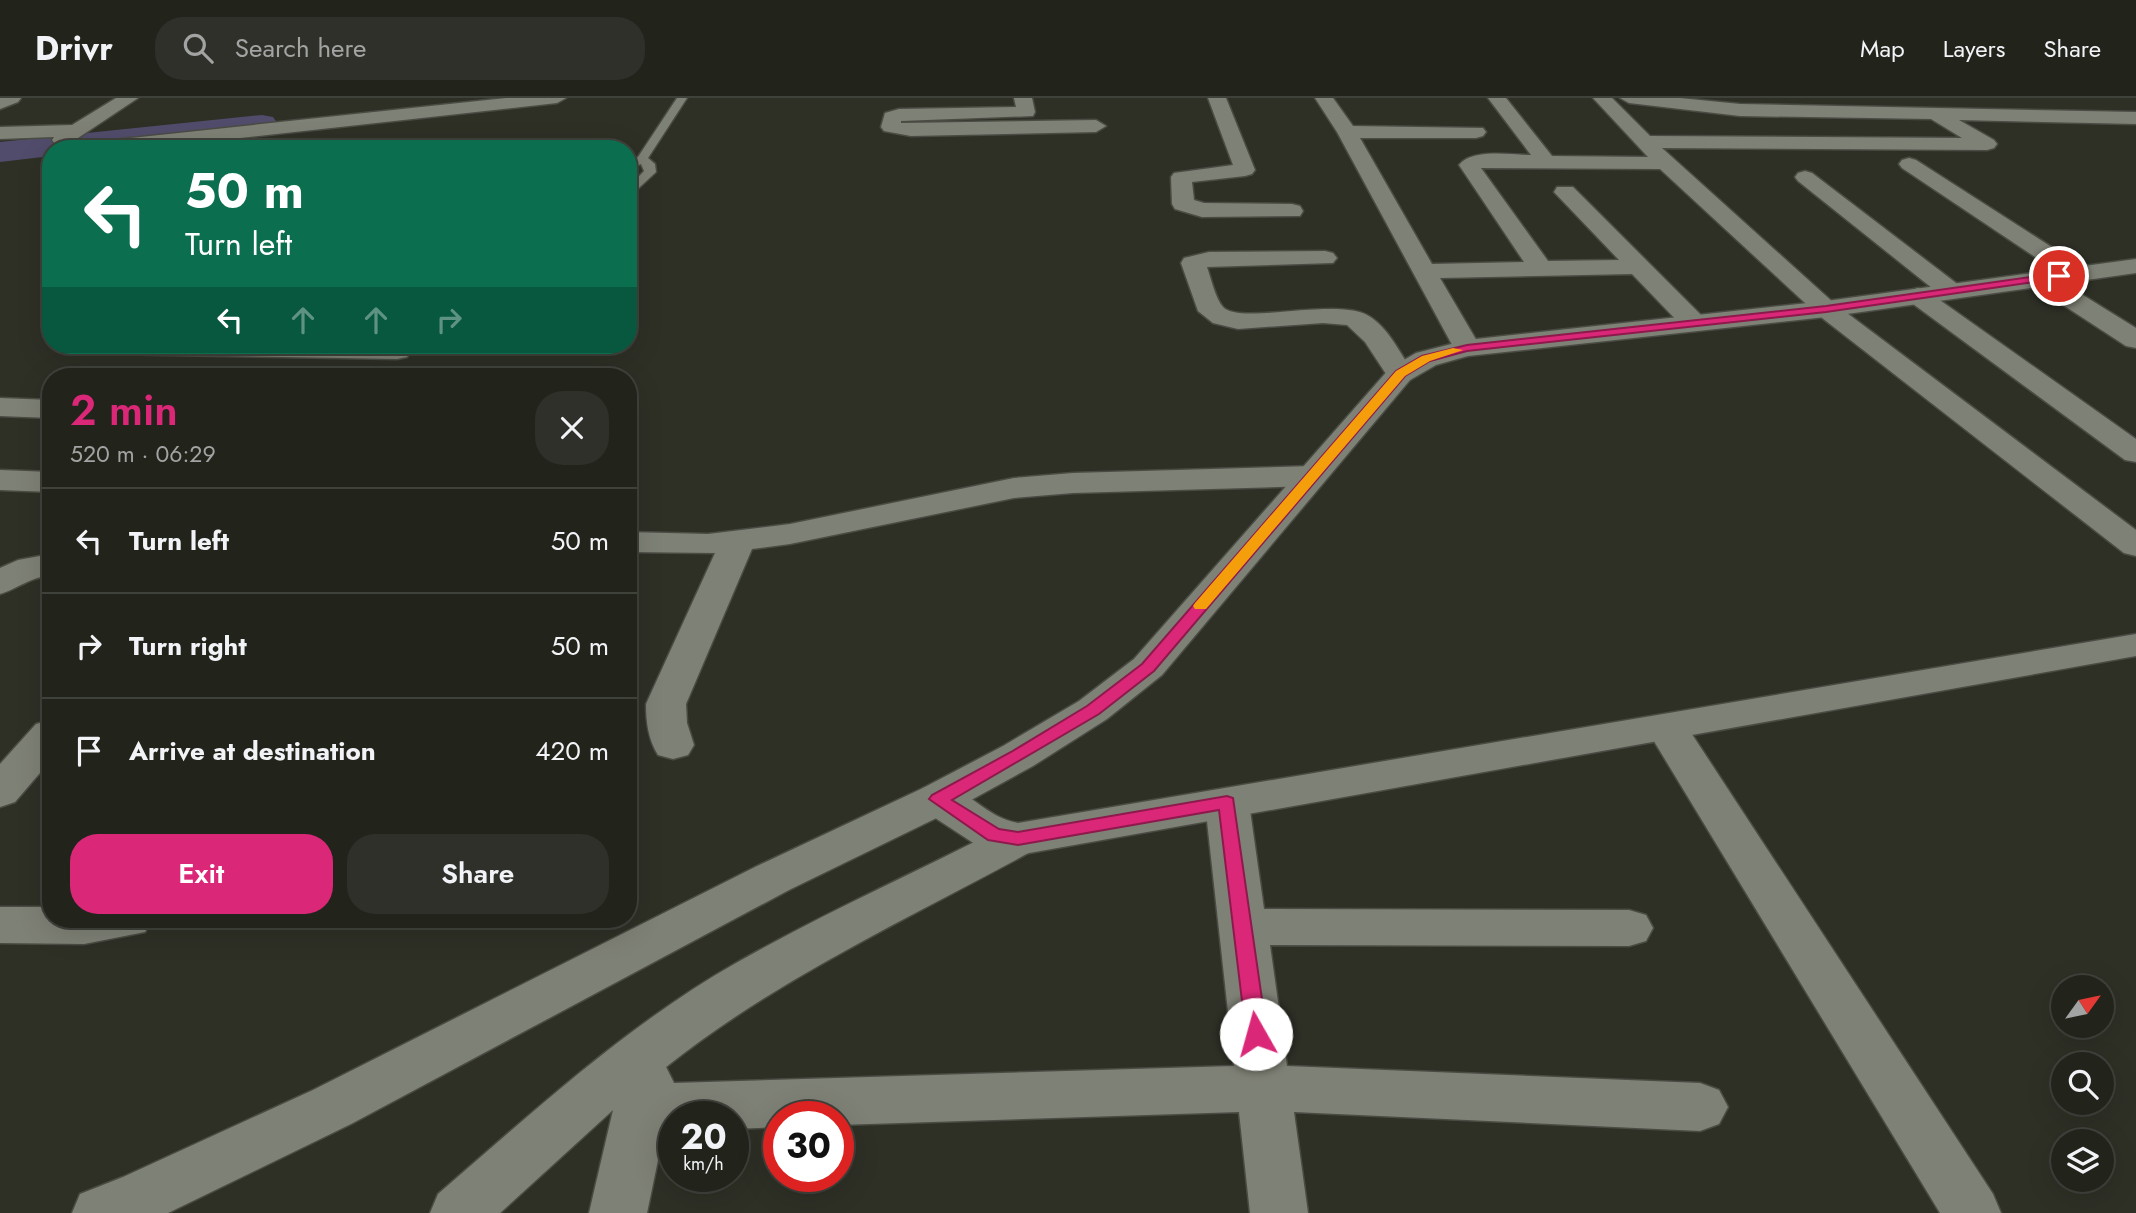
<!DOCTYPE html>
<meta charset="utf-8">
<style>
body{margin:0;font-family:Jost,sans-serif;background:#2e3029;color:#f1f3f6;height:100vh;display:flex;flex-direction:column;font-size:26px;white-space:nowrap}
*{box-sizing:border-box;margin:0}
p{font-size:23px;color:#a2a4a3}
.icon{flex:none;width:38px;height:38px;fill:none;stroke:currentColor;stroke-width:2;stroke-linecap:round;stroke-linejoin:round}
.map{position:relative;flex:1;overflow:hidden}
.details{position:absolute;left:42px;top:270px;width:595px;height:560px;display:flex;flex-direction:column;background:#22241c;border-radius:28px;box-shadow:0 7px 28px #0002,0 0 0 2px #3f413b}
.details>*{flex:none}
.guide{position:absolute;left:42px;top:42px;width:595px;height:214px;border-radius:28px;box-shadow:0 7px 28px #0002,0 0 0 2px #3f413b;background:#0b6e4f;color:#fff;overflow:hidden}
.needle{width:46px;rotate:57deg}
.buttons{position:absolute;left:2051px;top:877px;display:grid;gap:14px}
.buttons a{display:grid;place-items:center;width:63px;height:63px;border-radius:50%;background:#22241c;box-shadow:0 7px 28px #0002,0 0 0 2px #3f413b;font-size:35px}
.speed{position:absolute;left:658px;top:1003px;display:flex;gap:14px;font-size:35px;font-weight:700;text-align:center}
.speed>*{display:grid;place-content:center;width:91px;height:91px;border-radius:50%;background:#22241c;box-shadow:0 7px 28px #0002,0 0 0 2px #3f413b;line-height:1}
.speed small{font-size:18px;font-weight:400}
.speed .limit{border:10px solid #d22;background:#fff;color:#111}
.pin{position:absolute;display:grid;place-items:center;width:60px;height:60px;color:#fff;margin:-30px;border:4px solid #fff;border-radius:50%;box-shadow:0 2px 7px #0007}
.me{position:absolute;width:77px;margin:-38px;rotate:353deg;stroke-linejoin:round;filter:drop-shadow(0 0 5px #0008)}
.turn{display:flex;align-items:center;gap:24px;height:147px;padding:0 28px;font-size:32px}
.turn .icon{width:91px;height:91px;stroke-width:2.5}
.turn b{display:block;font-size:49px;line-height:60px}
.lanes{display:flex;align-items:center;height:66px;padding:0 28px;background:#0003;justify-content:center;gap:35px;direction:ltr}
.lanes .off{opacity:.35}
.round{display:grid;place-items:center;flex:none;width:74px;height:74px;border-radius:28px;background:#2e3029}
.summary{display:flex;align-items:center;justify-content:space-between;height:119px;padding:0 28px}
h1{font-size:42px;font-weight:600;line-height:52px;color:#db2777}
.button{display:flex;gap:14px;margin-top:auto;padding:14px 28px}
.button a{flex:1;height:80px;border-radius:28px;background:#db2777;color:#fff;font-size:28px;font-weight:600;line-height:80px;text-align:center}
.button a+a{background:#2e3029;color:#f1f3f6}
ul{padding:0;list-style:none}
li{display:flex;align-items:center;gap:21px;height:105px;padding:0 28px;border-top:2px solid #3f413b}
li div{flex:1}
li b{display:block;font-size:26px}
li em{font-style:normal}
header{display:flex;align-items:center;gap:42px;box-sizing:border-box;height:98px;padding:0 35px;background:#22241c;border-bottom:2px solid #3f413b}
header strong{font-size:33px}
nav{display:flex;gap:38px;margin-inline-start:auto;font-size:24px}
.search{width:490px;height:63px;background:#2e3029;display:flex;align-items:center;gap:18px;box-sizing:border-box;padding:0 24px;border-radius:28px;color:#a2a4a3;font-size:26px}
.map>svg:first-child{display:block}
</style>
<header>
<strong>Drivr</strong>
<div class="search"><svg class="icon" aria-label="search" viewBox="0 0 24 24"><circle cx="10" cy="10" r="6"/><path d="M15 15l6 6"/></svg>Search here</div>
<nav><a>Map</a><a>Layers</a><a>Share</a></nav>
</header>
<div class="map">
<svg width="2136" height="1115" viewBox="0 0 2136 1115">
<rect width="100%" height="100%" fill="#2e3026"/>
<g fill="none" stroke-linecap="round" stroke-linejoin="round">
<!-- river -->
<path fill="#524c6c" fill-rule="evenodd" d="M262 17 273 19 278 26 273 33 120 51H51V58L0 64V44Z"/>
<defs>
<path id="service" d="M677 0H687L648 60 655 66 656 74 628 100V90L644 73 641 66 628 71V64L638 59Z"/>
<g id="minor">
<path d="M0 0H21L18 4 0 11Z"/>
<path d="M116 0H138L69 46H55L52 42 54 39 0 41V29L72 27Z"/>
<path d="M506 0H566L557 5 141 51H74L84 45Z"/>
<path d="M1014 0H1032L1035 14 1033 18 901 23V25L1096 22 1106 28 1096 34 911 38 884 33 881 29 885 15 899 11 1016 9Z"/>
<path d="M1208 0H1226L1255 72 1252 76 1245 78 1192 84 1194 102 1204 105 1292 106 1300 108 1303 113 1300 118 1202 119 1175 111 1172 106 1171 79 1174 75 1233 67Z"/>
<path d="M1315 0H1333L1353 28 1483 30 1486 34 1483 38 1476 40H1360L1432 166 1524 164 1459 67C1472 50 1511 57 1531 57L1488 0H1506L1552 58 1648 59 1593 0H1612L1650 38 1962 40 1931 21 1740 18 1629 5 1620 0H1680L1740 6 2136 14V26L1959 22 1994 42 1997 46 1994 50 1987 52 1662 50 1835 206 2136 432V458L2124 455 1817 216 1660 71 1481 70 1548 163 1619 162 1554 94 1557 89H1573L1703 219 1707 225 1703 231 1694 233 1685 231 1632 176 1440 180 1481 250 1477 256 1467 258 1457 256 1337 34Z"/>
<path d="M1909 60 1916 62 2086 171 2089 176 2086 181 2077 183 2068 181 1902 70 1899 66 1902 62Z"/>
<path d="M1805 73 1812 75 1960 188 1964 193 1960 198 1951 201 1942 198 1798 83 1795 79 1798 75Z"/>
<path d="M1325 153 1333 155 1337 160 1333 165 1207 169C1211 180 1215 200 1223 209 1239 227 1334 200 1367 217 1388 228 1401 257 1414 276L1410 282 1400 284 1390 282 1365 244 1347 227 1323 225 1238 231 1213 225 1198 213 1181 165 1184 160 1209 154Z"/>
<path d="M2040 174 2049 176 2136 230V250L2126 248 2031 186 2028 181 2031 176Z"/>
<path d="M1918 190 1927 193 2136 341V364L2125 362 1909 203 1905 198 1909 193Z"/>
<path d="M96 247H405L411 253 407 259 397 261 109 256 99 254Z"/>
<path d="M0 300 51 302V320L0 318Z"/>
<path d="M1312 368 1323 371 1328 378 1323 385 1312 388 1073 395 1014 400 790 446 752 451 686 606 687 625 694 647 688 657 673 661 658 657C648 641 646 624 646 606L715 455 628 454V434L708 436 790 426 1014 380 1073 375Z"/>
<path d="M0 372 51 374V394L0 392Z"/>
<path d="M51 456V478C31 478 18 491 0 496V470L18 462Z"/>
<path d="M1667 617 1682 621 1993 1096 2001 1115H1940L1646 630 1652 621Z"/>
<path d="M51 622V662L15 704 0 709V666L36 626Z"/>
<path d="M1227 690 1243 694 1249 705 1264 811 1629 812 1646 817 1653 830 1646 843 1629 848 1270 847 1287 968 1700 985 1719 992 1728 1009 1719 1026 1700 1033 1294 1014 1308 1115H1250L1239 1014 838 1027V1018H779V1029L733 1031V1018H674V1033H664L647 1115H589L613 1012 500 1115H430L438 1096C533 1014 627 927 736 865 822 816 914 775 1002 730L1018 725 1034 730 1041 741 1034 752C909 820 778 880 666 969L674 985 1234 968 1205 705 1211 694Z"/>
<path d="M0 809H51V821H152L145 834 84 846 0 845Z"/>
</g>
<path id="tertiary" d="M2136 536V558L1018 757 978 748 923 712 916 701 923 690C964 679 980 719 1018 725Z"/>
<path id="secondary" d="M2136 161V175L1826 219 1468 258 1436 267 1410 282 1162 577 1107 621 1033 668 953 712 789 792 351 1026 168 1115H72L80 1096 123 1079 313 992 757 768 923 690 1003 648 1079 603 1134 561 1390 270 1416 255 1467 242 1826 203Z"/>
</defs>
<!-- service casing -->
<use href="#service" stroke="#4a4c44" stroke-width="3"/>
<!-- minor casing -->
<use href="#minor" stroke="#4a4c44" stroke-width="3"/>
<!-- tertiary casing -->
<use href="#tertiary" stroke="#4a4c44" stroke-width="3"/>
<!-- secondary casing -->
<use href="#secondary" stroke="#4a4c44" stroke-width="3"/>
<!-- service -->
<use href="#service" fill="#7e8175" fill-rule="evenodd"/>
<!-- minor -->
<use href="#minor" fill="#7e8175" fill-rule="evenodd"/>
<!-- tertiary -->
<use href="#tertiary" fill="#7e8175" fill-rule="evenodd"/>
<!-- secondary -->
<use href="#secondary" fill="#7e8175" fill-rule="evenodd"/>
</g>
<!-- route -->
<path fill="#db2777" stroke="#8e194d" stroke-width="2" d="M2059 175 2064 178 2062 180 1826 214 1467 253 1430 263 1405 278 1154 573 1099 616 952 702 999 731 1018 734 1227 698 1233 700 1267 936 1264 943 1256 945 1249 943 1246 936 1219 712 1018 747 988 742 929 701 932 697 1011 654 1087 608 1142 566 1396 273 1422 258 1467 247 1826 208Z"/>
<!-- slow -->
<path fill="#f59e0b" d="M1453 250 1463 252 1430 263 1405 278 1206 511H1195L1193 508 1195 505 1396 273 1422 258Z"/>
</svg>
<div class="buttons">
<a><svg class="needle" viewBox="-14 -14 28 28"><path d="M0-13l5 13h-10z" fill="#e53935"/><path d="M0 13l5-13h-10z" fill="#a2a4a3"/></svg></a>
<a><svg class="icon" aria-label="search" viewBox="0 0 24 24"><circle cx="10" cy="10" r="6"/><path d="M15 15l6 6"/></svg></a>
<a><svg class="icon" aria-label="layers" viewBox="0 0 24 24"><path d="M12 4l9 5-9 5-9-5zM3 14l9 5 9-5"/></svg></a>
</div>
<div class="speed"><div>20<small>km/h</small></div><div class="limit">30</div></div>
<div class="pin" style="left:2059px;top:178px;background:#d93025"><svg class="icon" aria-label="arrive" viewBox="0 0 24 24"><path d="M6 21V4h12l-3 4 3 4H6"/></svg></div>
<svg class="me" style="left:1256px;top:936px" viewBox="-20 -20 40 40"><circle r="19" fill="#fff"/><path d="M0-13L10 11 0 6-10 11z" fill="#db2777"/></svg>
<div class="guide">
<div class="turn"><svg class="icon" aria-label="left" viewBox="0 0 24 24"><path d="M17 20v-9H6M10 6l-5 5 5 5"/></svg><div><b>50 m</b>Turn left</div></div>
<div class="lanes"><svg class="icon" aria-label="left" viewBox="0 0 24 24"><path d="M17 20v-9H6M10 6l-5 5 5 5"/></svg><svg class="icon off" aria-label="ahead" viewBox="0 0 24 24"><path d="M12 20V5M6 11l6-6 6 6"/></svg><svg class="icon off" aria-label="ahead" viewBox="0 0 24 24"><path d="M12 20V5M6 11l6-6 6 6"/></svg><svg class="icon off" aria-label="right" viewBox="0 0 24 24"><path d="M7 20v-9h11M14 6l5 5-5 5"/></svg></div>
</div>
<section class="details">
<div class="summary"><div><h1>2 min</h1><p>520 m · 06:29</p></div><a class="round"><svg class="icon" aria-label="close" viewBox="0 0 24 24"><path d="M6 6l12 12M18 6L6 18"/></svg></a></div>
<ul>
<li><svg class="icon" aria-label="left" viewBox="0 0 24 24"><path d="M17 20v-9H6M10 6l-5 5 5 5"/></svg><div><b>Turn left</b></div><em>50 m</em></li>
<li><svg class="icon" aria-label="right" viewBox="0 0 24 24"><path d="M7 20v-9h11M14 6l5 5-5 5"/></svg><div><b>Turn right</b></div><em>50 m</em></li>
<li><svg class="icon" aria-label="arrive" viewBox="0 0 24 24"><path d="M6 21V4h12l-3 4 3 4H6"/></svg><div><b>Arrive at destination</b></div><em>420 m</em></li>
</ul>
<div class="button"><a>Exit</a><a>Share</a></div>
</section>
</div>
